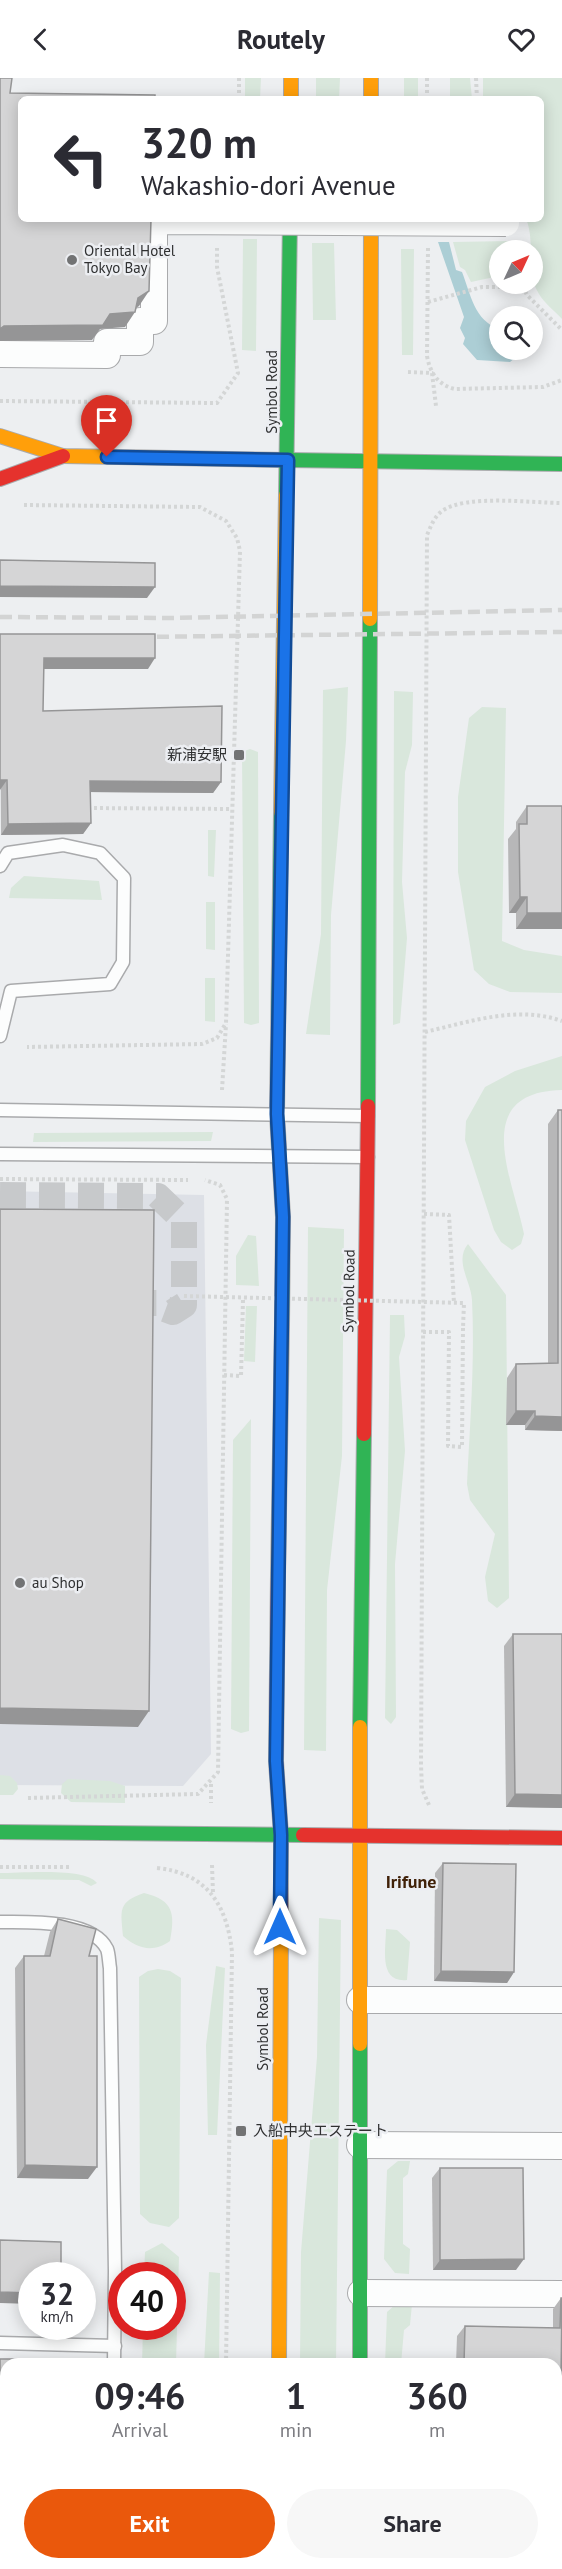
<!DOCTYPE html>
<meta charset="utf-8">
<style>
body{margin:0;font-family:"PT Sans","Noto Sans JP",sans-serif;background:#f7f7f7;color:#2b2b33;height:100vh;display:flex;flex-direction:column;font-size:22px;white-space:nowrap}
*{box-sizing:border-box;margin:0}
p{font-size:20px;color:#7c7c81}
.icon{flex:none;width:33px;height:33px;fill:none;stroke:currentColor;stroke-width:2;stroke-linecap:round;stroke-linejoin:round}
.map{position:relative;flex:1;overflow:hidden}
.side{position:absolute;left:0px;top:2280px;width:562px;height:212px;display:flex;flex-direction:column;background:#fff;border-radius:18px 18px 0 0;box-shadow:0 3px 15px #0003}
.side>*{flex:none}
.hud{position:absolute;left:18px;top:18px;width:526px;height:126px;border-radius:9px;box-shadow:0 3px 15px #0003;background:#fff;color:#2b2b33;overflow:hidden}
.needle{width:39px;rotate:46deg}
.buttons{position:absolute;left:489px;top:162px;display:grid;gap:12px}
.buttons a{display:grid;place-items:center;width:54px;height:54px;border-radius:50%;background:#fff;box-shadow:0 3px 15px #0003;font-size:30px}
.speed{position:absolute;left:18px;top:2184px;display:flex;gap:12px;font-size:30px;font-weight:700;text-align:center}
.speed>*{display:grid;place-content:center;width:78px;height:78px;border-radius:50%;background:#fff;box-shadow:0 3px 15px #0003;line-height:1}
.speed small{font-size:15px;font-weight:400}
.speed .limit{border:9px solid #d22;background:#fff;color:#111}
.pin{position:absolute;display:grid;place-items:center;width:51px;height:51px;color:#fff;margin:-62px -26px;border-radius:50% 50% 50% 0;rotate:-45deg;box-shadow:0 0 6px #0007}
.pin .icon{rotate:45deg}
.me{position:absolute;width:66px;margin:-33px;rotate:0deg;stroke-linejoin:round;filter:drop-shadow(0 0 4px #0008)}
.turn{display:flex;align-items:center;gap:21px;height:126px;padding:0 24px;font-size:27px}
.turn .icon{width:78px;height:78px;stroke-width:2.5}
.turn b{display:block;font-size:42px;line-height:51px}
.eta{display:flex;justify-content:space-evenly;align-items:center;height:102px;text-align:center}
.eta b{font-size:36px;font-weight:600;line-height:42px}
.button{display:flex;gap:12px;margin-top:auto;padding:12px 24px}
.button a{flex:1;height:69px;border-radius:36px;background:#ea580c;color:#fff;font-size:24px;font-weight:600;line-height:69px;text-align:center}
.button a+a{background:#f7f7f7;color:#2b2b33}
header{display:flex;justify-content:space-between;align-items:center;height:78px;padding:0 24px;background:#fff;font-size:27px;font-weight:600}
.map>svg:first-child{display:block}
</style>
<header><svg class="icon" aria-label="back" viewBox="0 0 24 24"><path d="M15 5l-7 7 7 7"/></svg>Routely<svg class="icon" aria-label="heart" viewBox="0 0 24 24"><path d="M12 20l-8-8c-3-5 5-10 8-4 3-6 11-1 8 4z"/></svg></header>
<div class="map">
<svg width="562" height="2491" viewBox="0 0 562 2491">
<rect width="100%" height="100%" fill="#edeff1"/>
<!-- built -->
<path fill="#dde0e6" d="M0 1113 204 1117 211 1676 183 1708 0 1707Z"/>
<!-- green -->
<g fill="#d9e7dc">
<path d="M245 0H261L260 21H245Z"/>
<path d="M316 0H340L339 21H316Z"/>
<rect x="404" y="0" width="14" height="21"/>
<path d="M450 0H470L472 21H450Z"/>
<path d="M483 0H562V241C555 233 544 225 539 216 525 195 536 164 526 141H542V21H483Z"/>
<path d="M243 161H257L256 273 242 272Z"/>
<path d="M511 163 519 172H500L499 198 471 204 465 192 460 189 453 164Z"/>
<path d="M312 165H334L336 242H313Z"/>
<path d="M401 171H414L413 277H402Z"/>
<path d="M348 609 346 663 331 837 330 957 306 956 321 856 323 612Z"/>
<path d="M394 613 413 614 412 667 405 694 402 804 407 860 400 945 393 947Z"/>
<path d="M482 629 506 630 502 863 524 872 562 878V915L510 914 489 906 474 892 458 794V719L469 640Z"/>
<path d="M250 671 258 674 259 945 251 947 244 945 242 674Z"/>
<path d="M208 752H216L214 799 208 798Z"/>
<path d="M24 798 99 803 102 822 9 820 11 810Z"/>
<path d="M206 824H215V872L206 871Z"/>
<path d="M205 900H215V944L205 943Z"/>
<path d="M562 978V1012C469 1014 513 1101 524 1156L521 1166 512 1172 501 1164 494 1152 465 1062 466 1043 485 1009 515 993Z"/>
<path d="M213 1054 211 1063 33 1064 34 1055Z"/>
<path d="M308 1149 344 1151 342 1378 327 1512 326 1673 304 1672Z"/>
<path d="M248 1157 256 1158 259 1208 236 1207V1178Z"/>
<path d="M468 1166 506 1217 509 1520 497 1530 488 1523 485 1499 495 1456 470 1422 467 1406C470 1345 475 1283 472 1222 471 1203 454 1183 468 1166Z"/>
<path d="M246 1228H257L255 1284 244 1283Z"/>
<path d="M390 1237H404L405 1258 399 1279 405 1373 395 1486 396 1639 391 1646 385 1640Z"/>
<path d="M251 1341 249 1653 241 1655 231 1651 233 1362Z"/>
<path d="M0 1697 10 1698 17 1705 18 1711 13 1717H0Z"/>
<path d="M68 1701 110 1703 125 1708V1725L71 1724 61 1715 62 1706Z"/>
<path d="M0 1795C20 1795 86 1789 97 1805L91 1808 79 1802 0 1801Z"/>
<path d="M144 1815C174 1822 175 1836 170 1863 153 1875 138 1871 123 1858 121 1833 117 1824 144 1815Z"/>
<path d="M319 1840 341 1842 336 2286H300L301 2174 317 1979Z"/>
<path d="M386 1851 397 1852 410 1864 407 1902C378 1905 386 1870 386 1851Z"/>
<path d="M216 1888 225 1890 217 2057H208L206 1967Z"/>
<path d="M158 1891 170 1893 181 1900 179 2140 169 2149 150 2145 140 2136 139 1899 148 1893Z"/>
<path d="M398 2083H410L408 2096 403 2100V2166L410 2171 409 2196 395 2195 384 2181 387 2092Z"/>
<path d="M162 2165 179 2179 176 2286H142L143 2249 172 2248V2198L144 2197 145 2174Z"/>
<path d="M209 2194 220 2195 219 2286H204Z"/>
<path d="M412 2226 410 2247 404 2252 401 2286H385L387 2234 395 2227Z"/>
<path d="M141 2486H170L169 2491H147Z"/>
</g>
<!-- water -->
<path fill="#acced5" d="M438 164H449L456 192 462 194C471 217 474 242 499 251L494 261 499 265 500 272H525L510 284 477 282 463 266 465 260 460 250 464 239Z"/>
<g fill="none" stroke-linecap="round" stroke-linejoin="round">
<!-- street-tunnel -->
<path stroke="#c7c9cb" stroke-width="26" stroke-dasharray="26 13" stroke-linecap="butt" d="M0 1117 158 1118 184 1143V1227L173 1234 165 1231 162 1225H142V1201"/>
<defs>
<g id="lane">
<path d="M0 788 8 775 63 767 100 775 124 800 123 884 110 906 11 913 0 958"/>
<path d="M0 1032 368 1038"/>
<path d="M0 1076 368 1079"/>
<path d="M0 1844C27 1844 92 1841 107 1871 109 1876 109 1885 110 1890L115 2193 114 2286"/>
<path d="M0 2265 115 2268"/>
<path d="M112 2491V2486"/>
</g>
<g id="street">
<path d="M360 1922H562"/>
<path d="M360 2067 562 2068"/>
<path d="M361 2215 562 2216"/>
<path d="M556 2362 562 2363"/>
</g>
<g id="fast">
<path d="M288 382 562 386"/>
<path d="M286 417 290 141"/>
<path d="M281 734 277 1036 283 1139 282 1247"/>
<path d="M368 1028 370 541"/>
<path d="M360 1649 364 1356"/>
<path d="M0 1754 303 1757"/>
<path d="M360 1966V2286"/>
<path d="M357 2491 358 2486"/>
</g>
<g id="slow">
<path d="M291 0V21"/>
<path d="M371 0V21"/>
<path d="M0 358 63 378 288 382"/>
<path d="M370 541 371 141"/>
<path d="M281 734 286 417"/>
<path d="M278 1497 282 1247"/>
<path d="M360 1966V1649"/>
<path d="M279 2286 281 1849"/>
</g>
<g id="jam">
<path d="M0 401 63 378"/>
<path d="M364 1356 368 1028"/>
<path d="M278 1497 276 1683 281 1757V1849"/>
<path d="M303 1757 562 1760"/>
<path d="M278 2486V2491"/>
</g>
</defs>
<!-- lane casing -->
<use href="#lane" stroke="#a9aaac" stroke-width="15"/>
<!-- street casing -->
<use href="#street" stroke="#a9aaac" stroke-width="28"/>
<!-- fast casing -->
<use href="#fast" stroke="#a9aaac" stroke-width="16"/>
<!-- slow casing -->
<use href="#slow" stroke="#a9aaac" stroke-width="16"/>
<!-- jam casing -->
<use href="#jam" stroke="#a9aaac" stroke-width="16"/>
<!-- path -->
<g stroke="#d4d6d6" stroke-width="4" stroke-dasharray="3 3" stroke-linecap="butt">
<path d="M239 0V21"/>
<path d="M427 0V21"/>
<path d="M476 0 477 21"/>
<path d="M428 170 427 278C430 295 438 307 455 311L543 309 562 302"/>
<path d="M428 224 482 209H523L527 217 562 252"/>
<path d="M408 294 432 295 436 328"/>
<path d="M0 323 217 325 238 295 217 189V170"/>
<path d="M24 427 200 429 226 443 237 460 240 473 226 945 217 960 202 966 27 969"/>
<path d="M88 730 232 731"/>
<path d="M425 954C469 944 517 927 562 943"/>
<path d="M222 1012 226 946"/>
<path d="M0 1101 188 1102"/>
<path d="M424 1136 449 1137 454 1225"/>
<path d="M423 1254H449L448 1368 462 1369 463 1250"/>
<path d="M224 1297 241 1298 243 1222"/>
<path d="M211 1706V1725"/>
<path d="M28 1720 198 1716 218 1694 227 1121 220 1107 205 1102"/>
<path d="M429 1727 422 1711 421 1687 427 457C431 448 434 439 442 433 466 416 531 425 562 425"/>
<path d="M212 1787 213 1815"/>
<path d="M0 1789H71"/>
<path d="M157 1790C207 1795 227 1827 232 1874L226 2286"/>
<path d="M224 2491V2486"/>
</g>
<!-- lane -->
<use href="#lane" stroke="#fcfdfd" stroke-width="12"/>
<!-- street -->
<use href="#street" stroke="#fcfdfd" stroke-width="26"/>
<!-- fast -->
<use href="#fast" stroke="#30b455" stroke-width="14"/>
<!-- slow -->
<use href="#slow" stroke="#ff9f0a" stroke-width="14"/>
<!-- jam -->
<use href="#jam" stroke="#e5322d" stroke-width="14"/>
<!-- rail -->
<g stroke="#d3d4d4" stroke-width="4.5" stroke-dasharray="12 6" stroke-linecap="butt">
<path d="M0 539 169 540 562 532"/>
<path d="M139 559 562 554"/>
</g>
<defs>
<path id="street-bridge" d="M0 276 107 277V264H140V243H154V143L506 145"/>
</defs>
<!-- street-bridge casing -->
<use href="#street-bridge" stroke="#a9aaac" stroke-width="28" stroke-linecap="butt"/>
<!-- path-bridge -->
<path stroke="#d4d6d6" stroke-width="4" stroke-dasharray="3 3" stroke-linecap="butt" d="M184 1218 464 1225 463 1250"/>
<!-- street-bridge -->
<use href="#street-bridge" stroke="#fcfdfd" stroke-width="26"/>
</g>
<!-- wall -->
<g fill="#b7b7b8">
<path d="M0 556 148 591H43V633L221 704 213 715 90 714 91 745 83 756 1 757Z"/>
<path d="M527 728H562V851H516V835H509L508 761 516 751V744Z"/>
<path d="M558 1032 562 1353 525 1352V1347H506L507 1300 516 1286 548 1285V1046Z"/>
<path d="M513 1556H562V1730L506 1729 504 1568Z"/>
<path d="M443 1785 514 1894 507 1905 434 1903 435 1795Z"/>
<path d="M58 1841 89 1878 88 2101 17 2100 15 1890 24 1878H44L50 1854Z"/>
<path d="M440 2090 516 2192H433L432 2100Z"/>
<path d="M561 2220H562V2305H559L556 2286H456L457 2258 465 2248 553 2250V2231Z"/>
<rect x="435" y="2486" width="75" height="5"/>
<path d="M545 2486H556L562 2491H545Z"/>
</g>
<!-- shaded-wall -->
<g fill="#959596">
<path d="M149 213 139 228 128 235 135 234 125 249 100 251 92 262 0 263V251L4 248 138 220Z"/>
<path d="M0 508 155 509 147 520 0 519Z"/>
<path d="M44 580H155L148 591H36Z"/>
<path d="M0 702H7L0 712Z"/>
<path d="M90 703 221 704 213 715 82 714Z"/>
<path d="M91 745 83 756 1 757 8 746Z"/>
<path d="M520 819H527L516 835H509Z"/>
<path d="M527 835H562V851H516Z"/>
<path d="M516 1333H535L525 1347H506Z"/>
<path d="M535 1338 562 1339V1353L525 1352Z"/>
<path d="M0 1630 149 1633 138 1649 0 1646Z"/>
<path d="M515 1716 562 1717V1730L506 1729Z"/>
<path d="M441 1893 514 1894 507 1905 434 1903Z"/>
<path d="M25 2087 97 2089 88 2101 17 2100Z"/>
<path d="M524 2181 516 2192H433L440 2182Z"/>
<path d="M0 2214 32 2215V2226L0 2225Z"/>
<path d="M562 2294V2305H559L556 2309V2302Z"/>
<rect x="0" y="2341" width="6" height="10"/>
<path d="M0 2467 6 2468V2478H0Z"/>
<path d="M441 2490 510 2491H440Z"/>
</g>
<!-- building -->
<g fill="#d5d5d6" stroke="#959596" stroke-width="1.5">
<path d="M0 0H12L10 15 155 17V21H21V141H151L149 213 138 220 135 234 110 236 103 247 4 248 0 251Z"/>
<path d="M0 482 155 485V509L0 508Z"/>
<path d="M0 556H155V580H44L43 633 222 628 221 704 90 703 91 745 8 746 7 702H0Z"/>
<path d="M527 728H562V835H527V819H520L519 746H527Z"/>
<path d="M558 1032H562V1339L535 1338V1333H516V1286L558 1285Z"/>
<path d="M0 1131 154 1132 149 1633 0 1630Z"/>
<path d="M513 1556H562V1717L515 1716Z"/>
<path d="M443 1785 516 1786 514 1894 441 1893Z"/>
<path d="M58 1841 96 1851 89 1878H97V2089L25 2087 24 1878H50Z"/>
<path d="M440 2090H523L524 2181 440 2182Z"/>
<path d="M0 2162 61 2164V2198H32V2215L0 2214Z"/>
<path d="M561 2220H562L561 2302H556V2286H464L465 2248 560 2250Z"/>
<path d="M0 2281H20L21 2286H6V2341H0Z"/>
<path d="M556 2375H562V2491H550V2486H556Z"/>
<path d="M0 2406H6V2468L0 2467Z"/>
<path d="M441 2486H510V2491L441 2490Z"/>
</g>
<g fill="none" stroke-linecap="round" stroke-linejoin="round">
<defs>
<path id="route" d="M107 379 288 382 277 1036 283 1139 276 1683 281 1757 280 1849"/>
</defs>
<!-- route casing -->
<use href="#route" stroke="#114b97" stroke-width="15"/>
<!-- route -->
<use href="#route" stroke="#1a73e8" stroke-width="10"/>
</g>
<!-- markers -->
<g fill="#727374" stroke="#eceef2" stroke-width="2">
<circle cx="72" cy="182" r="6"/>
<rect x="233" y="671" width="12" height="12" rx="3"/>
<circle cx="20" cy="1505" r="6"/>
<rect x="235" y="2047" width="12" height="12" rx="3"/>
</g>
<g text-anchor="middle" stroke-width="5" stroke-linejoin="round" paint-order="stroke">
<!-- poi labels -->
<g font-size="15" fill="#2f3031" stroke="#eceef2" text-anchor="start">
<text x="84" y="178">Oriental Hotel<tspan x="84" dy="17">Tokyo Bay</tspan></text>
<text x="227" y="682" text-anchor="end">新浦安駅</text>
<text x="32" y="1510">au Shop</text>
<text x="253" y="2058">入船中央エステート</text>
</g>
<!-- street labels -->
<g font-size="15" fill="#2f3031" stroke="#eceef2">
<text transform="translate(272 314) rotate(-90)" y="5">Symbol Road</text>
<text transform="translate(349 1213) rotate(-89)" y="5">Symbol Road</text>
<text transform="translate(263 1951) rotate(-90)" y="5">Symbol Road</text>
</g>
<!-- quarter labels -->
<g font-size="18" font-weight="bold" fill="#402108" stroke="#eceef2">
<text x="411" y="1810">Irifune</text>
</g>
</g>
</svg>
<div class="buttons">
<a><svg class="needle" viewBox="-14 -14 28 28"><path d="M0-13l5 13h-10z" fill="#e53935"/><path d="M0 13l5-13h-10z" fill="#7c7c81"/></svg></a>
<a><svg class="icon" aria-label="search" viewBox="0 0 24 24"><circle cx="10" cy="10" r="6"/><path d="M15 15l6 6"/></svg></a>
</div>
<div class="speed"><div>32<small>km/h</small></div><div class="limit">40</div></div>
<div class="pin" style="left:107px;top:379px;background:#d93025"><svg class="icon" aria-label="arrive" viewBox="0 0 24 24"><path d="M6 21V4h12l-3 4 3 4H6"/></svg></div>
<svg class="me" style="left:280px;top:1849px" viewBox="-20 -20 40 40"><path d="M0-17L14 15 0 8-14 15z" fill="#1a73e8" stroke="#fff" stroke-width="4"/></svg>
<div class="hud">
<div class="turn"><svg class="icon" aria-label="left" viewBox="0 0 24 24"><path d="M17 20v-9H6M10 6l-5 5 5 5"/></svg><div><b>320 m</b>Wakashio-dori Avenue</div></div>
</div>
<section class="side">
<div class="eta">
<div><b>09:46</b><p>Arrival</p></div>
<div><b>1</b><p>min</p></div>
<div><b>360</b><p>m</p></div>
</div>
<div class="button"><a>Exit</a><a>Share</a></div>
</section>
</div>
